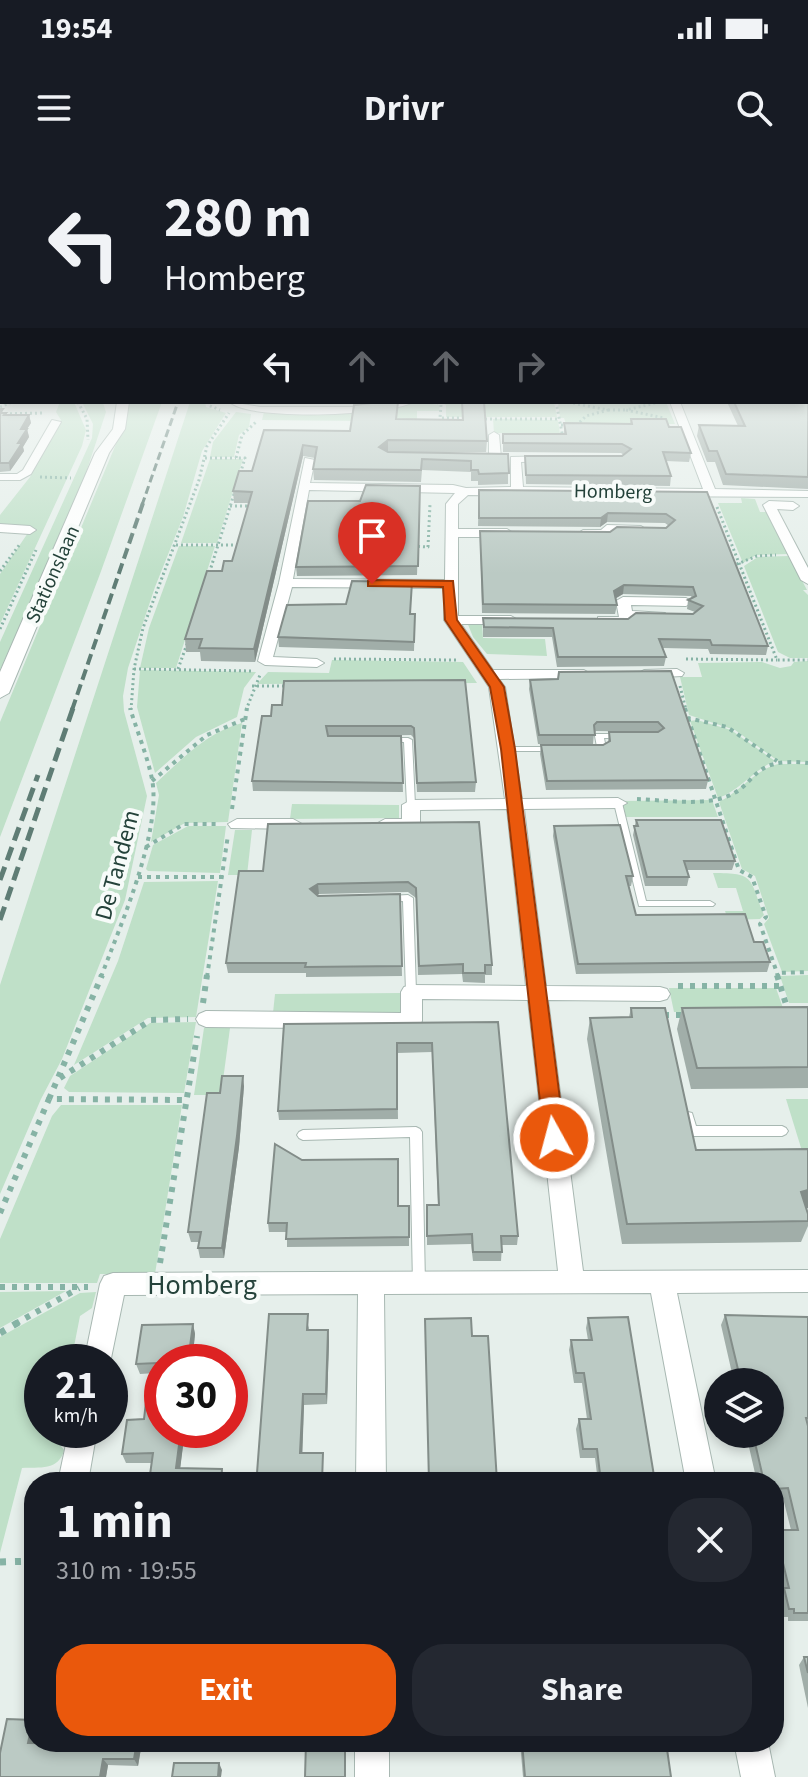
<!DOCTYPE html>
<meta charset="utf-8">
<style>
body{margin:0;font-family:"Source Sans 3",sans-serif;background:#242831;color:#f1f3f6;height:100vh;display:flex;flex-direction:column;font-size:30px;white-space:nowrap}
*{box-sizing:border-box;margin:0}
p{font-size:26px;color:#9ea1a6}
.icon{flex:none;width:44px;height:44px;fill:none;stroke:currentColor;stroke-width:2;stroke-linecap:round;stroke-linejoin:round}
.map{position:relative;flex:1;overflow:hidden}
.panel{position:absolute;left:24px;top:1312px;width:760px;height:280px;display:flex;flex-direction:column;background:#171b24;border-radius:32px;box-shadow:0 4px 12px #0003}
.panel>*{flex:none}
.hud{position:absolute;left:0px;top:0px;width:808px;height:244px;box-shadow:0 4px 12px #0003;background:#171b24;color:#f1f3f6;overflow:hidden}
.fabs{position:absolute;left:704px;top:1208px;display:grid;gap:16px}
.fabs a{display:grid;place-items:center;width:80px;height:80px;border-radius:50%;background:#171b24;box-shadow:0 4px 12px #0003;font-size:40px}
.speed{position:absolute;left:24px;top:1184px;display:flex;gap:16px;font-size:40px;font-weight:700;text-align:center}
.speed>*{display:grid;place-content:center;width:104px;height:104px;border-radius:50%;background:#171b24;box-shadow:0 4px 12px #0003;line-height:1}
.speed small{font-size:20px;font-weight:400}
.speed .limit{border:12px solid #d22;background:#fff;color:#111}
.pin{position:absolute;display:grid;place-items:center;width:68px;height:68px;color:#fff;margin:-82px -34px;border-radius:50% 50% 50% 0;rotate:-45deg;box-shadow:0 0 8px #0007}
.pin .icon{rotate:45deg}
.me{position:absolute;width:88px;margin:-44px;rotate:353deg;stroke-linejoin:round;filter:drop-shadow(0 0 6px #0008)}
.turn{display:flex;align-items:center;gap:28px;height:168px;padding:0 32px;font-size:36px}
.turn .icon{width:104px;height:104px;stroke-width:2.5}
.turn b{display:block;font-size:56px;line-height:68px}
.lanes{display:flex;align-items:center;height:76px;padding:0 32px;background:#0003;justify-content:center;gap:40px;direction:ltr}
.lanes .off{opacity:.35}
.round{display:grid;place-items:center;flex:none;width:84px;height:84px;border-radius:32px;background:#242831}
.head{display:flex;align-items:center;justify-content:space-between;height:136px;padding:0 32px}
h1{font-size:48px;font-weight:700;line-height:60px}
.cta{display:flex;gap:16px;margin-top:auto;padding:16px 32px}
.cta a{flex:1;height:92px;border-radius:32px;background:#ea580c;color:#fff;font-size:32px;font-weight:700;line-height:92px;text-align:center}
.cta a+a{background:#242831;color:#f1f3f6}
.status{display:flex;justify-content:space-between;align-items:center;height:56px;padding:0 40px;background:#171b24;direction:ltr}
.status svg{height:22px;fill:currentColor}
header{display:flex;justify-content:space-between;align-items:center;height:104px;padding:0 32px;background:#171b24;font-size:36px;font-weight:700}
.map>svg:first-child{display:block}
</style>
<div class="status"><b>19:54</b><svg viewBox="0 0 49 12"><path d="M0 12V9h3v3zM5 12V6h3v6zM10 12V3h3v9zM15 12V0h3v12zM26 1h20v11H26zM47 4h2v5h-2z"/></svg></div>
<header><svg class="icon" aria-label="menu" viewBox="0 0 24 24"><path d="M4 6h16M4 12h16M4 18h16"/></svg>Drivr<svg class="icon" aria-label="search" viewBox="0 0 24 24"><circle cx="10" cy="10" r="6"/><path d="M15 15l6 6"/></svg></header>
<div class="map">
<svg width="808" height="1617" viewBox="0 0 808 1617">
<rect width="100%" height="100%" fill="#e6efeb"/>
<!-- green -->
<g fill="#bfe0c8">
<path d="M60 242H74L86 270 82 286 0 464V414L32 367 0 365V355L30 317 61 260 56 252Z"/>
<path d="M82 242 103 243 106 252 80 331 0 510V482L92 278 93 264Z"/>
<path d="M126 242H162L100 414 0 677V562L126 260Z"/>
<path d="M190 242H205L206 247 226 253 202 291 183 357 155 427 128 508 123 536 124 551 147 636 125 740 62 899 41 939 0 1034V825Z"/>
<path d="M416 242 440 245 439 251H417V259L368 258 367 261 262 260 264 252C316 252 365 258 416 242Z"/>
<path d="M441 242H554L557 257H446V245Z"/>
<path d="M558 242H666L675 264H566L564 258H560Z"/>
<path d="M236 252 251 254 249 267 239 275 234 297H210L213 282Z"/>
<path d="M493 259 558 260 560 274 494 273Z"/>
<path d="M210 299H243L217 383H181Z"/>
<path d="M741 338 755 339 760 352H768L789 394 756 395 743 403 718 343H742Z"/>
<path d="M179 386H215L176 508H140L149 468Z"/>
<path d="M789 396 807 430H803L808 435V498H790L778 492 744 406 758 397Z"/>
<path d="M467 462 482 463 483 478 545 479 547 496 487 494 473 477Z"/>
<path d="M332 500 463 502 477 523 257 524 268 512 329 513Z"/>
<path d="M808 501V602L778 601 735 570 689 555 680 517H702L698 503 762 502 780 508 791 506 794 502Z"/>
<path d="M140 510 256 512 244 528 237 557 196 577 155 613 137 547Z"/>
<path d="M697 560 731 570 775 601C753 610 740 631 718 638L690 561Z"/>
<path d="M242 563 228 662 185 663 151 682 159 635 156 623C182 599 207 572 242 563Z"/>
<path d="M778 604H808V811L782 812 764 764 769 758 755 716 742 709 719 642C741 631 755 610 778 604Z"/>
<path d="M712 640 718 657H626L622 641Z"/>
<path d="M292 644 399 645V658L290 659Z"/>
<path d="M188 666H226L220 713 148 711 146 709 153 685Z"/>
<path d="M235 670H252L247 715H228Z"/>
<path d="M713 713C756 713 749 718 764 755L760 759 728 760 725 751H743L736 728H718Z"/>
<path d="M218 721 196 857 148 858 74 905 118 801 144 722Z"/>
<path d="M808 815V843H789L780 816Z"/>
<path d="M669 828H776L784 851 674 852Z"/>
<path d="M402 833 404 852 273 853 275 834Z"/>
<path d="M196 862 184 933 69 932 64 928 70 916 150 863Z"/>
<path d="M204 868H230L221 935H194Z"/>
<path d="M786 939H808V1004H806Z"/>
<path d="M61 945H182L155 1114H100L97 1123H0V1079L52 956Z"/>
<path d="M66 1131 0 1168V1132Z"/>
<path d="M96 1132 92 1148 80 1156 71 1202H42V1270H57L55 1278 64 1290C59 1311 39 1307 22 1308L0 1393V1177L80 1133Z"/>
</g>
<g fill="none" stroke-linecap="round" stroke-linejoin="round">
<defs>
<g id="service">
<path d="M596 574H622L626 576 622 578H604L606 589 605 591H594L590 589 591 587H597L595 576Z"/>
<path d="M387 578H408L412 580 415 645 414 647H408L407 645 404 582H387Z"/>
<path d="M505 587H554L558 589 554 591H505Z"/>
<path d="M618 640 622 643 646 741H710L715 744 713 746H639L614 643Z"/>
<path d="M408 735 413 738 416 832 411 836 406 832 403 741 389 742 384 739 389 736Z"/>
<path d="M688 952 692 953 696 966H782L786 968 788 971 786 974 782 976H692L688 974 682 956 684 953Z"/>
<path d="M416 967 420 969 422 972 425 1124 424 1128 419 1130 414 1128 413 1124 410 977 303 980 299 978 297 975 299 972 303 970Z"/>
</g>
<g id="minor">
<rect x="0" y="221" width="2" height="6"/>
<path d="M230 242 260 247H379L413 242C390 256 248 261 230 242Z"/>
<path d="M670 242H680L715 329 808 331V337L468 335 458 344V369H507L513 373 507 377H458V456H511L518 460 511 464H461L493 510H584L591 514 584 518 499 519 505 527 522 639 618 638 627 643 618 648 524 649 546 826 660 827 667 829 670 834 667 839 660 841 548 840 583 1111 808 1110V1132L677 1133 716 1322H686L651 1133 384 1134 386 1322H356L358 1134 124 1135 110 1203 84 1202 100 1124 104 1116 113 1113 558 1111 528 840 422 839V861L419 866 412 869 206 867 199 864 196 859 199 854 206 851 401 853V832L404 827 411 825 526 826 507 649 420 650V664C410 672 386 672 376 664L385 659H402V645L411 640 505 639 489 527 444 460 445 428 292 427 273 497 317 499 324 503 317 507 265 505 258 501 279 423 305 298 315 300 310 323 453 325 466 328 511 327V297L552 296 556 297V301L521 302 523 327 703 329ZM309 330 455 333 446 344 445 420 293 419Z"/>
<path d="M52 260 61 262 31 314 20 320H0V314H17L23 310Z"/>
<path d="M494 272 499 275 501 298 495 301 489 298V275Z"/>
<path d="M769 341 793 342 799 346 793 350 777 349 808 408V424L801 420 763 345Z"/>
<path d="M0 364 30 366 36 370 30 374 0 372Z"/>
<path d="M607 365 641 366 647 370 641 374 615 373C609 381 585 380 577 374L583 370H601Z"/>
<path d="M623 437 686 438 693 442 686 446 631 445 632 451 665 453V459H634L627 465 598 463V457H619L616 441Z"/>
<path d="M677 509 684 513 682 516 644 518 637 514 644 510Z"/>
<path d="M237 659H293L302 664 293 669 231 668 228 664Z"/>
<path d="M69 1270H97L88 1322H58Z"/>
<rect x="355" y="1582" width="34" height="35"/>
<path d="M734 1582H768L775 1617H741Z"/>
</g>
<path id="tertiary" d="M117 242H129L125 269 109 293 9 533 0 538V512L95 293 113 269Z"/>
</defs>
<!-- service casing -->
<use href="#service" stroke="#a8b8b2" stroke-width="2"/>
<!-- minor casing -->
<use href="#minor" stroke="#a8b8b2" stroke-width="2"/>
<!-- tertiary casing -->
<use href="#tertiary" stroke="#a8b8b2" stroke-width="2"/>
<!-- path-far3 -->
<g stroke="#86b3a5" stroke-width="3" stroke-dasharray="2 3" stroke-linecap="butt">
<path d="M78 242 87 259 88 280"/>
<path d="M208 242V245L220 250"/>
<path d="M437 242 441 245 440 258H466"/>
<path d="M556 242 563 278"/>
<path d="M660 242 626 250 664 258"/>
<path d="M0 247 12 242"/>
<path d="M608 250H626"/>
<path d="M0 254 43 253"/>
<path d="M480 259H559"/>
<path d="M561 265H577L586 256 608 250 567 242"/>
<path d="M205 298H236"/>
<path d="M40 317 71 318"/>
<path d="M239 318 245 298H236L242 275 256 262"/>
<path d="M230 346H253"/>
<path d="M717 347 777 500H808"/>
<path d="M176 385H240"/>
<path d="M413 386 428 387 430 344"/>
<path d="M732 406 757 396 776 395"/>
<path d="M0 411 20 384"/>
<path d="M208 417 235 331"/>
<path d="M0 469 36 390"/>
<path d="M334 499 456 500"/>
<path d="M686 499 777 500"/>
<path d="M134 509 253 511"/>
<path d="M178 509 187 484"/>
<path d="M252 526H288"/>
<path d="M680 526 686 550"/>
<path d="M131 550 134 509 143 468 199 320 207 286 229 253"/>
<path d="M246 550 260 515"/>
</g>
<!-- path-far2 -->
<g stroke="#86b3a5" stroke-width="4" stroke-dasharray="4 5" stroke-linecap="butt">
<path d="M685 548 688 558 727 567 777 601"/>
<path d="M688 558 739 710 752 717 766 757 760 764 777 813"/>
<path d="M152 621 207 575 245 559"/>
<path d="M637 639C663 640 693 645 719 639 760 629 745 596 808 603"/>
<path d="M232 649 247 548"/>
<path d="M146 687 184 664H218"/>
<path d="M138 717H223"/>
<path d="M101 817C120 766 162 672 152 619 147 595 137 571 130 548"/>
<path d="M207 817 228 675"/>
<path d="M778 817 777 813 808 812"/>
</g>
<!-- path-far1 -->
<g stroke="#86b3a5" stroke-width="6" stroke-dasharray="5 7" stroke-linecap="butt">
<path d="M777 815 788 851"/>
<path d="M678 826H781"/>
<path d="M203 843 207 815"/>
<path d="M664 855H684"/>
<path d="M60 918 151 860 188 859"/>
<path d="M49 939 102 815"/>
<path d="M0 1053 49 939 186 940"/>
<path d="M160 1103 197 876"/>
<path d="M0 1127H88"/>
<path d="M15 1164 79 1128"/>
</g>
<!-- path -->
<g stroke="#86b3a5" stroke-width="7" stroke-dasharray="6 9" stroke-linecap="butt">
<path d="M0 1173 19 1162"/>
<path d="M0 1402 34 1401"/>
</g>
<!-- service -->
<use href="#service" fill="#fff" fill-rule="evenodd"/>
<!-- minor -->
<use href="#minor" fill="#fff" fill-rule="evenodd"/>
<!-- tertiary -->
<use href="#tertiary" fill="#fff" fill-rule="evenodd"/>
<!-- rail-far2 -->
<path stroke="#5f7d75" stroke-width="3" stroke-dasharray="8 4" stroke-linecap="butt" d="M142 345 178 242"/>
<!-- rail-far1 -->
<path stroke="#5f7d75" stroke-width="4" stroke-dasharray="11 5" stroke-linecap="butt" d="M72 550 143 343"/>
<!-- rail -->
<g stroke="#5f7d75" stroke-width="5" stroke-dasharray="14 7" stroke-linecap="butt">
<path d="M0 720 38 615"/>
<path d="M0 760 73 548"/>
</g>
</g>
<!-- wall -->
<g fill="#a1aea9">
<path d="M806 188H808V329L723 325 715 302H707L697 276 699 265 738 266 727 242H806Z"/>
<path d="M356 242H398L397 259 487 281 486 292H387L508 294V324L478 325V321H471V312L422 310 421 322 314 320 313 309 315 298 303 296 255 502 201 501 200 492H186L185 479 222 411 232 401 249 343H234L233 331 252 311 264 270 350 271 364 244H356Z"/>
<path d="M0 249 6 255H29L31 263 27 269 29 277 23 287 24 291 10 311 0 312Z"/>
<path d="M631 259 669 267 691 293 689 302 666 301 671 316 670 326 526 324 525 296H622L624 295 621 293 503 292V274H564V263L630 264Z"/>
<path d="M420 326 417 415 297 416 296 407 360 341Z"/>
<path d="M479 330 707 332 768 486 766 495 710 494 708 489 663 488 666 497 664 506 557 507 552 477H483V458L628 459 693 454 695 452 687 449 688 440 692 438 691 436 623 434 616 438 617 445 615 454 482 453 480 371 610 372 666 368 669 366 665 363 607 362 600 367 478 366Z"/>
<path d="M411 454H415L414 491 279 487 278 477Z"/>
<path d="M671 511 708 620 706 629 546 630 540 594 541 585H603L608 582 609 572H657L596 571 594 573 593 584H538L529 529 530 520 558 519Z"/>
<path d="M465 520 476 622 475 632H417L414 578 411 575 357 576H401L403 632 253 631 252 621 271 556 282 545Z"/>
<path d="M636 660 735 701 732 710H687L689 717 687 726H645L633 675Z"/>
<path d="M479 662 492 805V815H485V823L463 822 462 814 418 815 416 738 408 732 319 734 317 735 318 736 400 734 402 816 306 817V813H228L226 803 263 711Z"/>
<path d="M554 666 633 716 631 726H628L636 755 754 782 770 802 767 812 576 814 553 676Z"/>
<path d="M808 847V928L691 929 677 869 682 848Z"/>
<path d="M631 848 696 990 806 1048 808 1054V1066L801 1082 622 1084 587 879 590 858 629 857Z"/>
<path d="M498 862 518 1076 517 1085H502L501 1101H473L471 1084 427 1085V1045H438L432 892 397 893 398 959 279 960 278 951 284 864Z"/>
<path d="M244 926 239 987 224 1098H200L198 1088 199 1082H191L188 1072 220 933Z"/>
<path d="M302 1000 398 1046H409V1086L287 1087V1072H269L268 1063Z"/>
<path d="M725 1155 808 1157V1461H788V1457H783L779 1436 782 1431 774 1397V1372L775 1370H791L783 1338H774V1322H757L746 1274H770V1222H734L721 1165Z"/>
<path d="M588 1158 655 1322H598L595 1298H580L576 1269 579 1259H587L582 1223H574L569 1190 571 1180H588L586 1168Z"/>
<path d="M193 1164 195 1174 193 1194H201L203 1202H162L185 1270 180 1308 222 1309 224 1319 152 1303H126L122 1294 144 1259 152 1242 156 1213 140 1214 136 1204Z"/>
<path d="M309 1165V1170H328L329 1181 327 1244 304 1245 302 1293H323V1322H259L257 1313Z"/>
<path d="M804 1497H808V1548L799 1505Z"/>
<path d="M33 1560 34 1561V1582L35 1583 97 1584V1582H142L138 1606 108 1605 106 1617H0Z"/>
<path d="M520 1582H666L671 1617H523Z"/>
</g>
<!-- shaded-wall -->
<g fill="#838d89">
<path d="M29 255 31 263 27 269 29 277 23 287 24 291 10 311 9 303 18 283 21 269Z"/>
<path d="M388 280V291L379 298V287Z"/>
<path d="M303 285V296L255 502 254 489Z"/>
<path d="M608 353 607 362 600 367 601 358Z"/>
<path d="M624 425 623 434 613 440 614 431Z"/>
<path d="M318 724 319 734 311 739 310 729Z"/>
<path d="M243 916 244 926 239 987 224 1098 222 1088Z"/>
<path d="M808 1030V1048L793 1053 801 1032Z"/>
<path d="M193 1164 195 1174 192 1202 189 1194Z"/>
<path d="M328 1170 329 1181 327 1244 326 1234Z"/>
<path d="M303 1234 304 1245 302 1303 300 1293Z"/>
<path d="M181 1270H185L179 1318 176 1308Z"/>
<path d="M33 1560 34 1561V1582H35L34 1590 28 1583Z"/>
<path d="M137 1582H142L138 1606 134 1599Z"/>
<path d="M103 1599 108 1605 106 1617H100Z"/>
<path d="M219 1603 222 1610 221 1617H218Z"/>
</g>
<!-- building -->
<g fill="#bbcac4" stroke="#838d89" stroke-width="2">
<rect x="0" y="188" width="2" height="11"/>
<path d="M806 190V196H808V208H806V218H808V317L726 314 717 291H709L699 265 745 266 734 242H806Z"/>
<path d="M380 242H398L396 259 463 260 462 242H484L487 281 388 280 379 287 388 292 508 294 509 313 479 314 478 310H471V301L422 299 421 310 313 309 317 287 303 285 254 489 199 488 202 479H185L207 411H222L224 401H232L252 332 233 331 239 311H252L264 270 350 271 354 245Z"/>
<path d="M0 249H3L0 253H6L4 255H29L21 269H27L18 283H22L9 303H0Z"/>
<path d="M631 259H666L669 267H681L691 293 663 292 671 316 526 315 525 296H622L631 289 622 284 503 283V274H566L564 263 632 264Z"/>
<path d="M366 325 420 326 418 406 296 407 308 341H360Z"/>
<path d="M479 330 707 332 768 486 712 485 710 480 659 479 666 497H558L553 468 484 467 483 458 628 459 636 453 693 454 703 446 688 440 696 436 693 427 624 425 614 431 617 445 483 444 480 371 610 372 617 367 666 368 675 360 666 354 608 353 601 358H479Z"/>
<path d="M352 421 412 422 410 454H415L414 482 278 477 287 445 346 444Z"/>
<path d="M671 511 708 620 547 621 541 585H603L610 581 609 572H658L664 568 658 562H597L594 565 595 575H539L530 520 558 519 559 512Z"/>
<path d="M465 520 476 622 417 623 414 568 411 566H326L328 576H401L403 623 252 621 262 556H271L272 545H282L284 521Z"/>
<path d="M636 660H721L735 701H684L689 717H647L634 666H638Z"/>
<path d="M479 662 492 805H485V813H463V804L419 806 416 728 408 722 318 724 310 729 318 736 400 734 402 806 305 807 306 803H226L239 711H263L268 664Z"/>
<path d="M620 665 633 716H626L636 755 745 754 754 782H763L770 802 578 804 554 666Z"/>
<path d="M808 847V907L697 908 682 848Z"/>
<path d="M631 848H665L696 990 808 989V1030L801 1032 808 1054V1061L627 1064 590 858 632 857Z"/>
<path d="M498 862 518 1076H501L502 1092H473L472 1074 427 1076V1045H439L432 883H397V949L278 951 284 864Z"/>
<path d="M222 916H243L237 976 222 1088H198L201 1072H188L207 933H220Z"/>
<path d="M275 984 302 1000 398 999V1046H409V1077L286 1079 287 1063H268Z"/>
<path d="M269 1154H308L307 1170H328L326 1234H303L300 1293H323L322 1322H272V1313H257Z"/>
<path d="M725 1155 808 1157V1258H806L808 1266V1453H794V1449H789L784 1428H789L775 1370H798L788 1328 774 1329V1322H764L753 1274H770V1222H741Z"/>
<path d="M628 1157 655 1322H601L597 1289H583L579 1259H591L584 1213H576L571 1180H592L588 1158Z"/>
<path d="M471 1158 472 1176H488L497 1322H429L425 1159Z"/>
<path d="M193 1164 189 1194H201L200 1202H162V1270H181L176 1308 222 1309 221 1322H149L153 1293 122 1294 127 1260 144 1259 146 1242H152L157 1203 136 1204 142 1165Z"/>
<path d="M804 1497H808V1513Z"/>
<path d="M7 1559 33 1560 28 1583 97 1584V1582H137L134 1599H103L100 1617H0V1593Z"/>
<path d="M306 1582H345V1617H305Z"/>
<path d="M522 1582H666L671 1617H525Z"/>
<path d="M174 1603H219L218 1617H172Z"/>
</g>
<!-- sky -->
<linearGradient id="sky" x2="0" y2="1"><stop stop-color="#84bce0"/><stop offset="0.45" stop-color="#f4f8f6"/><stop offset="1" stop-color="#f4f8f6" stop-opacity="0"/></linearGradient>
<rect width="808" height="414" fill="url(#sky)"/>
<!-- route -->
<path fill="#ea580c" stroke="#983908" stroke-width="2" d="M372 420 453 421 457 460 504 527 515 589 565 978 562 984 554 987 547 984 544 978 501 589 490 527 445 460 443 427 368 426V421Z"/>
<g text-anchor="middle" stroke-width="8" stroke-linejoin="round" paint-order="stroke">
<!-- far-street labels -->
<g font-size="20" fill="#24423a" stroke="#f7fbf9">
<text transform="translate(613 331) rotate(1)" y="7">Homberg</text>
<text transform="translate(52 414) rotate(-66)" y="7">Stationslaan</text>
</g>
<!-- street labels -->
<g font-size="24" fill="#24423a" stroke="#f7fbf9">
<text transform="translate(117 705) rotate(-75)" y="8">De Tandem</text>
</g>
<!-- near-street labels -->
<g font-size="28" fill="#24423a" stroke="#f7fbf9">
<text x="202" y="1134">Homberg</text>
</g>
</g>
</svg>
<div class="fabs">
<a><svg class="icon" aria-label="layers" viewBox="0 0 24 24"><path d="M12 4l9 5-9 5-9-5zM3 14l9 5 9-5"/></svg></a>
</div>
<div class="speed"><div>21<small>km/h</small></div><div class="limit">30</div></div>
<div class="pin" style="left:372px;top:424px;background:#d93025"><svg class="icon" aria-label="arrive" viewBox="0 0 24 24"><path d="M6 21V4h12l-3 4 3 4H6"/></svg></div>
<svg class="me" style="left:554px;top:978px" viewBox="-20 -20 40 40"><circle r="17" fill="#ea580c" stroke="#fff" stroke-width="3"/><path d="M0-11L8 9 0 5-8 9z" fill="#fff"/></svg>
<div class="hud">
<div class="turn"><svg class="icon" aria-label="left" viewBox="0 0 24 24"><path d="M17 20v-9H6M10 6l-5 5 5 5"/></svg><div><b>280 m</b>Homberg</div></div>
<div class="lanes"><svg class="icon" aria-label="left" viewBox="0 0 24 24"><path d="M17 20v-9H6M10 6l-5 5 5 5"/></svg><svg class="icon off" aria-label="ahead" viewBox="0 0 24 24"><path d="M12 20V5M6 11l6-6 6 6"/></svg><svg class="icon off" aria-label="ahead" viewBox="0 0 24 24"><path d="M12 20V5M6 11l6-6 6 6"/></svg><svg class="icon off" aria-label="right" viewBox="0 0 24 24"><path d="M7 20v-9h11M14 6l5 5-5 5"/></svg></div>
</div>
<section class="panel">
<div class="head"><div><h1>1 min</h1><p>310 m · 19:55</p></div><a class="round"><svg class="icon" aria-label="close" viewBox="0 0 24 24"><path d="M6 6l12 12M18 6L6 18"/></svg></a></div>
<div class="cta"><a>Exit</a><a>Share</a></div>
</section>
</div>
